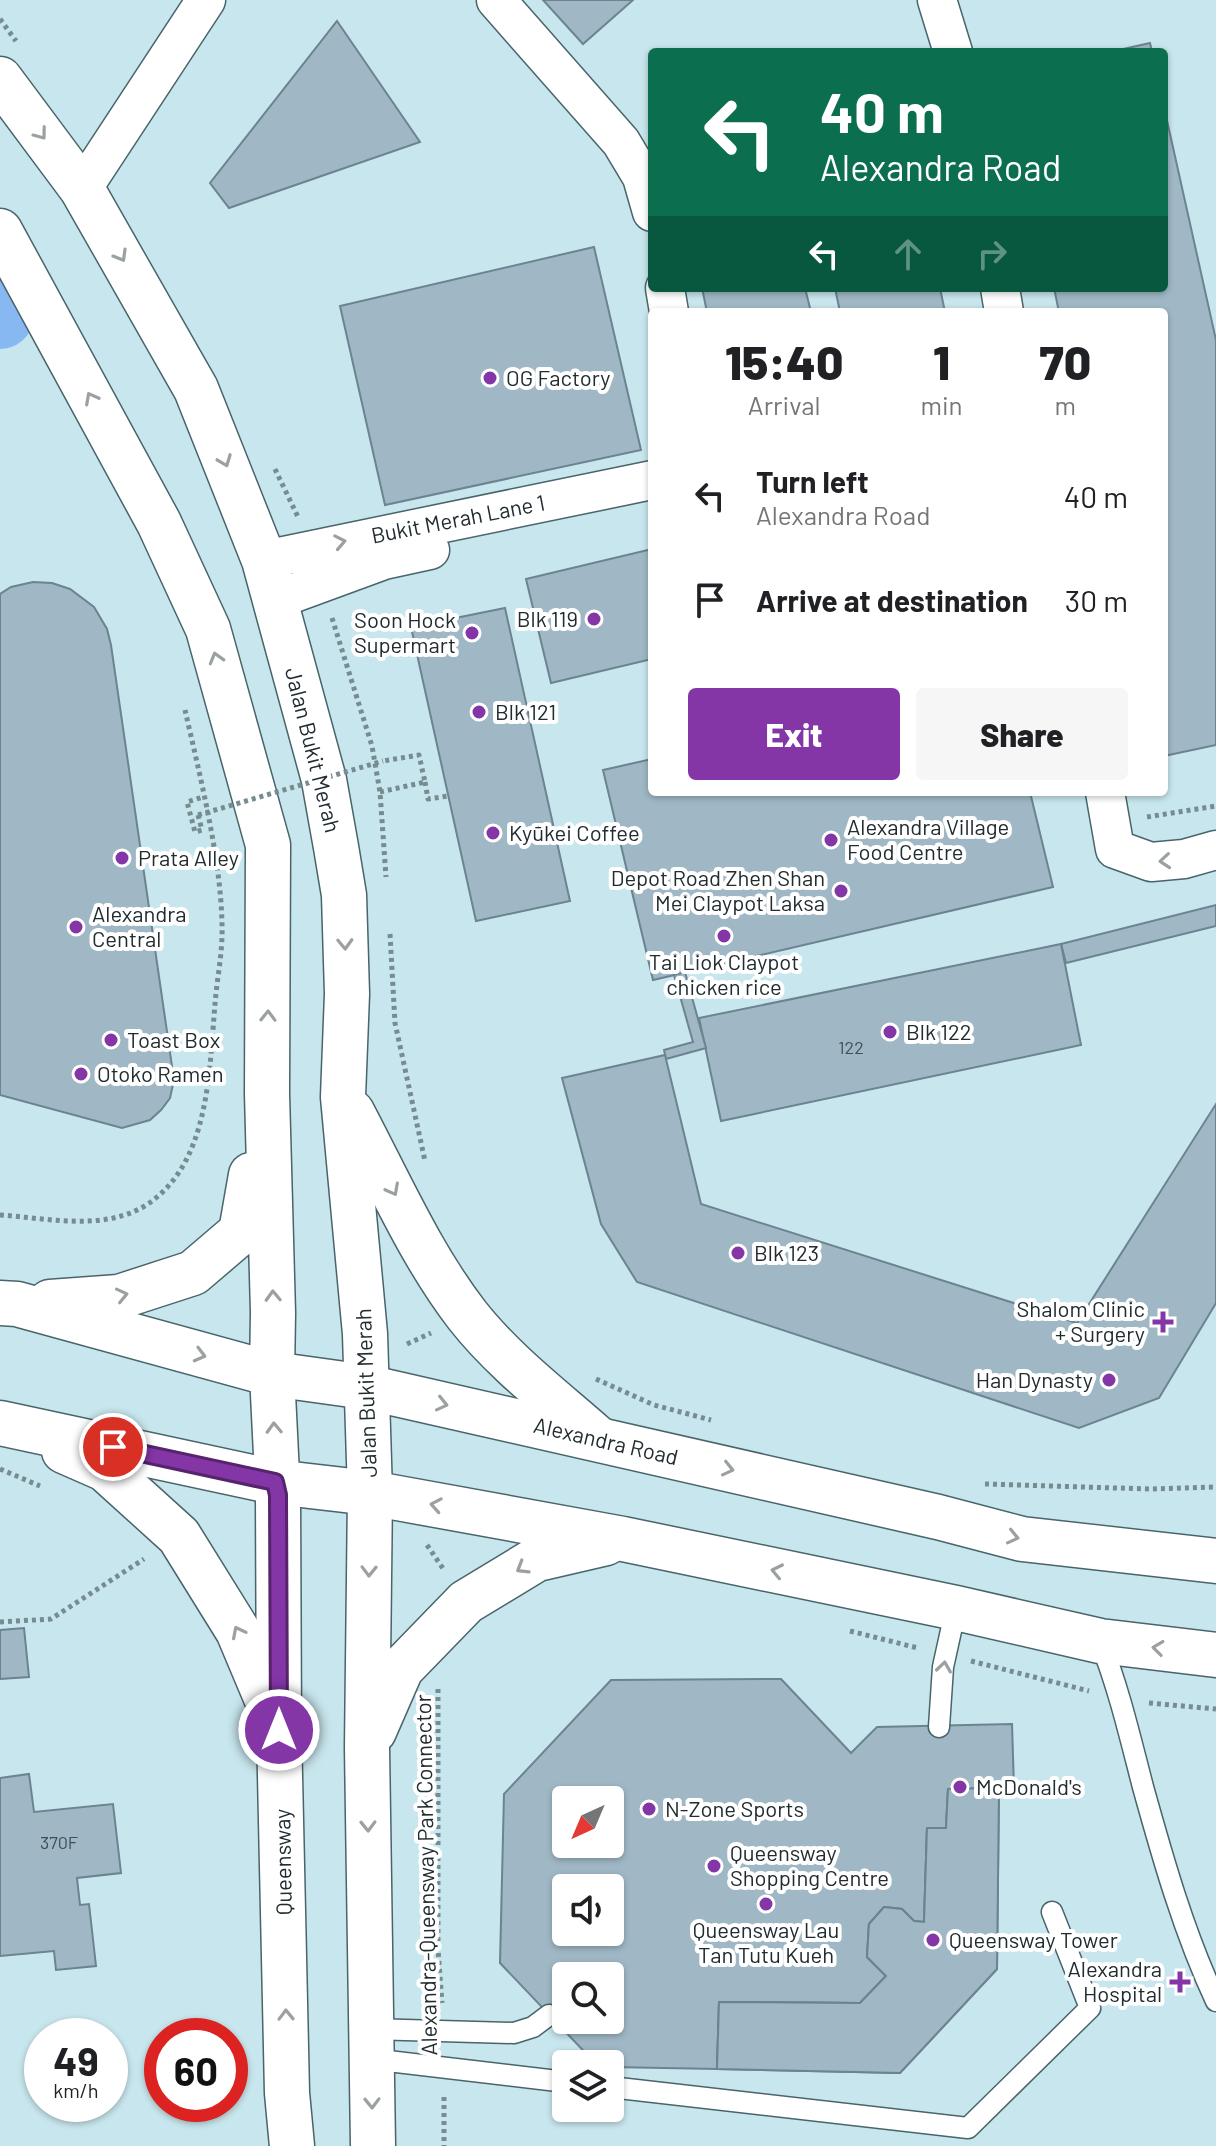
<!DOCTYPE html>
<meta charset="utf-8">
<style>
body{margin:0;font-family:Barlow,sans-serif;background:#f6f6f6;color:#202124;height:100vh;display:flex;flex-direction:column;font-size:30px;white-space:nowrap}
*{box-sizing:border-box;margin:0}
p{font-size:26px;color:#757577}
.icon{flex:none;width:44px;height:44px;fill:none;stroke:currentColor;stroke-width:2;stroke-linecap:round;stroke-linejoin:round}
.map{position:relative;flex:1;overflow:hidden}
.sheet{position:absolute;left:648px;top:308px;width:520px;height:488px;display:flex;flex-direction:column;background:#fff;border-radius:8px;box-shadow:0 2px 6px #0004}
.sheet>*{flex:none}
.guide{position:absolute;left:648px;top:48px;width:520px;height:244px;border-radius:8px;box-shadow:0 2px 6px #0004;background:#0b6e4f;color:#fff;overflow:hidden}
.needle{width:52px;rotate:224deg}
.tools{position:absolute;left:552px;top:1786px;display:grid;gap:16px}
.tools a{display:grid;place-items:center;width:72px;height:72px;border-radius:8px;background:#fff;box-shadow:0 2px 6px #0004;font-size:40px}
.speed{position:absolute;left:24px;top:2018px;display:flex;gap:16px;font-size:40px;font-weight:700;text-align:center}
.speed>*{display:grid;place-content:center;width:104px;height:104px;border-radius:50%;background:#fff;box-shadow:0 2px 6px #0004;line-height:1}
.speed small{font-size:20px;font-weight:400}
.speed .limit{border:12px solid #d22;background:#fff;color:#111}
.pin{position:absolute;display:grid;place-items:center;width:68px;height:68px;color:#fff;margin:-34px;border:4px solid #fff;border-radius:50%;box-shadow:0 2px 8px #0007}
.me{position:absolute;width:88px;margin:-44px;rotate:0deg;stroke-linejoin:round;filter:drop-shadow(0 0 6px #0008)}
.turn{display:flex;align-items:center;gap:28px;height:168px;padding:0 40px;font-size:36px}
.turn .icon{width:104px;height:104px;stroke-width:2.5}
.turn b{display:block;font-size:56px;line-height:68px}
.lanes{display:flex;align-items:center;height:76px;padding:0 40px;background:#0003;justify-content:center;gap:40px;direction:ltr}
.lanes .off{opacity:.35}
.eta{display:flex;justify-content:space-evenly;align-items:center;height:136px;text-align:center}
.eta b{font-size:48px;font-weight:800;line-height:56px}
.cta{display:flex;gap:16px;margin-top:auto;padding:16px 40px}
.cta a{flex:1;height:92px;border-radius:8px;background:#8436a7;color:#fff;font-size:32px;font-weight:800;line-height:92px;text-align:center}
.cta a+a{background:#f6f6f6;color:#202124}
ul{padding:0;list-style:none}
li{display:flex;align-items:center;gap:24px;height:104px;padding:0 40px}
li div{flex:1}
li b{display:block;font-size:30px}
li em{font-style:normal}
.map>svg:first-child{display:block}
</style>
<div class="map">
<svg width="1216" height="2146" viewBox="0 0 1216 2146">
<rect width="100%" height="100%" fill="#c8e6ed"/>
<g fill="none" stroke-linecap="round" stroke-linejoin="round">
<!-- river -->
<path stroke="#88b8f1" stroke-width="68" d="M0 315 7 301"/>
</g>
<!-- building -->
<g fill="#a0b8c6" stroke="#6c8390" stroke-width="2" fill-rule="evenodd">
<path d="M543 0H633L583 44Z"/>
<path d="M337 21 420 142 229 208 210 183Z"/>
<path d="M1150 43 1152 52H1110Z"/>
<path d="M1164 107 1216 340V745L1164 756V312H1059L1054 288H1164Z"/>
<path d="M594 247 641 450 385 505 340 306Z"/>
<path d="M702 288H805L811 312H707Z"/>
<path d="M835 288H940L945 312H840Z"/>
<path d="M652 549V659L551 683 526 579Z"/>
<path d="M33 582 52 583 70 589 94 607 107 629 111 645 174 1080 170 1098 161 1110 150 1120 122 1128 0 1095V594L11 587Z"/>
<path d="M505 608 570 901 476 921 411 627Z"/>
<path d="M652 759V792H1030L1053 887 653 980 603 770Z"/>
<path d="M1216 905V926L1066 963 1061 944Z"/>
<path d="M1061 944 1081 1045 721 1121 699 1018Z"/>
<path d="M685 972 706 1048 666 1059 664 1050 693 1042 674 975Z"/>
<path d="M665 1055 701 1204 1077 1323 1216 1104V1303L1159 1398 1079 1428 637 1282 601 1224 562 1078Z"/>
<path d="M24 1628 29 1677 0 1679V1630Z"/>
<path d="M781 1679 851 1753 877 1727 1012 1724 1014 1788 948 1789 946 1828H927L924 1922 914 1921 902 1909 884 1907 869 1924 867 1957 886 1976 860 2003 719 2002 717 2069 610 2067V2064H596L500 1963 504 1794 611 1680ZM566 1800H610V1844H566ZM566 1888H610V1932H566ZM566 1976H610V2020H566Z"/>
<path d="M29 1774 34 1812 113 1804 121 1873 77 1878 80 1905 89 1904 96 1966 56 1970 54 1951 0 1956V1778Z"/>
<path d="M999 1788 997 1969 900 2073 717 2069 719 2002 860 2003 886 1976 867 1957 869 1924 884 1907 902 1909 914 1921 924 1922 927 1828H946L948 1789Z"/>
<path d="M999 1788 997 1969 900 2073 717 2069 719 2002 860 2003 886 1976 867 1957 869 1924 884 1907 902 1909 914 1921 924 1922 927 1828H946L948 1789Z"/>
</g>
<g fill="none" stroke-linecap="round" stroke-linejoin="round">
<defs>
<g id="lane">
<path d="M1100 1641C1119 1689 1130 1737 1143 1787 1163 1859 1184 1933 1216 2001"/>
<path d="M939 1727 943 1667 956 1608"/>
<path d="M370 2029 514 2033 533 2027 549 2015"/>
<path d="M371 2059 566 2082"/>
<path d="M610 2087 968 2128 1090 2008 1052 1912"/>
</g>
<g id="street">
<path d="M496 0 621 142 642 177 652 212"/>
<path d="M937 0 953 52"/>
<path d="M82 189 206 0"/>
<path d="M665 288 669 312"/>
<path d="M1000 288 1004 312"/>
<path d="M264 560 652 480"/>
<path d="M275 600 384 560 430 550"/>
<path d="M1105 792 1115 849 1151 862 1184 859 1216 850"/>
</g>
<g id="primary">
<path d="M0 79 82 189 196 389 264 560 324 780 336 847 344 895 347 994 343 1097 365 1334 370 1493 367 1748 373 2146"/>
<path d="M0 231 159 523 208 629 268 845 267 1094 273 1313 272 1374 278 1495 279 1730 287 2093 292 2146"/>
<path d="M352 1112C388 1180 420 1254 467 1315 503 1361 553 1399 596 1437"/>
<path d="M50 1302 119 1297 193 1273 241 1232 251 1175"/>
<path d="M0 1303 17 1304 272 1374 366 1387 938 1517 1022 1539 1216 1561"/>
<path d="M0 1423 275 1482 370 1493 623 1539 956 1608 1100 1641 1216 1655"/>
<path d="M64 1451 105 1469 179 1536 238 1631 270 1707"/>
<path d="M374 1731 401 1669 466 1602 537 1559 606 1543"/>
</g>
</defs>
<!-- lane casing -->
<use href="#lane" stroke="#49646a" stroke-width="23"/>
<!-- street casing -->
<use href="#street" stroke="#49646a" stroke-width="41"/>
<!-- primary casing -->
<use href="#primary" stroke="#49646a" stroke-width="47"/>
<!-- path -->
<g stroke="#768c91" stroke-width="5" stroke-dasharray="4 4" stroke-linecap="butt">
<path d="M0 19 16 41"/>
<path d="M275 469 298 517"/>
<path d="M332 618 372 746 380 792 386 877"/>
<path d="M425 782 428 799 448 796"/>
<path d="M380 792 425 782 419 755 383 761"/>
<path d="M198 815 202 830 195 832 187 802 203 797"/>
<path d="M1147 817 1216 806"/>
<path d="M390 934 395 1023 425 1161"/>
<path d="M0 1215C45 1218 101 1231 143 1207 210 1167 209 1072 215 1004 217 978 223 951 222 925 221 859 200 776 185 710"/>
<path d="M407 1344 431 1333"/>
<path d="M596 1379 654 1405 711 1420"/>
<path d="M0 1469 40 1486"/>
<path d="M985 1484 1150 1489 1216 1487"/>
<path d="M427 1545 444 1570"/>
<path d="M0 1622 51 1619 144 1559"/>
<path d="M850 1631 918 1648"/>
<path d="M971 1661 1089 1691"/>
<path d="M438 1689V1949L442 2003"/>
<path d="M1149 1703 1216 1709"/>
<path d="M444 2097V2146"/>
</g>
<!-- lane -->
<use href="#lane" stroke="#fff" stroke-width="20"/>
<!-- street -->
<use href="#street" stroke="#fff" stroke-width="38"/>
<!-- primary -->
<use href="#primary" stroke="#fff" stroke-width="44"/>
<!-- path-bridge -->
<path stroke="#768c91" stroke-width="5" stroke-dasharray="4 4" stroke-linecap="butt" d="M198 815 383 761"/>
</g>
<!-- one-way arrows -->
<defs><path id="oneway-chevron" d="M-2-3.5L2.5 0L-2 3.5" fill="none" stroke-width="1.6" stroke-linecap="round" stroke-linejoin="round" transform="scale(2)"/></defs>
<g stroke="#9ba0a1">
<use href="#oneway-chevron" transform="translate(41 134) rotate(53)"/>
<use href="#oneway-chevron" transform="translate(121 256) rotate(60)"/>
<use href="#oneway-chevron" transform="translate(91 398) rotate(-118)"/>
<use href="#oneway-chevron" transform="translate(225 461) rotate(69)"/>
<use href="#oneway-chevron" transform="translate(340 542) rotate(-11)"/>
<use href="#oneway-chevron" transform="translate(216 658) rotate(-106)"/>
<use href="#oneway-chevron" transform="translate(1165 861) rotate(175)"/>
<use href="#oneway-chevron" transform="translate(345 944) rotate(88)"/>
<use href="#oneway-chevron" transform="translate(268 1016) rotate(-89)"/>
<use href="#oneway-chevron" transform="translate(393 1190) rotate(62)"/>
<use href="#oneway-chevron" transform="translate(122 1295) rotate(-13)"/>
<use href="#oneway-chevron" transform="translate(273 1296) rotate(-92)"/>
<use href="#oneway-chevron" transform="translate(200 1355) rotate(15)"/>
<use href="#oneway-chevron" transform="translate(442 1404) rotate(13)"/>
<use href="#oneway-chevron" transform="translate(274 1428) rotate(-92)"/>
<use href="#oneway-chevron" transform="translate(728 1469) rotate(13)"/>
<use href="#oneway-chevron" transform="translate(436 1505) rotate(-170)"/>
<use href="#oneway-chevron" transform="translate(1013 1537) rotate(13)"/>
<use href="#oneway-chevron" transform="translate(522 1568) rotate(149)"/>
<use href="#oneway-chevron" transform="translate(369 1571) rotate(91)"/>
<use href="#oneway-chevron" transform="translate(777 1571) rotate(-168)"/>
<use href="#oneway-chevron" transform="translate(238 1632) rotate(-117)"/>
<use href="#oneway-chevron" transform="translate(1158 1648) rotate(-173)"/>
<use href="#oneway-chevron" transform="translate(944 1667) rotate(-82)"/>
<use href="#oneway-chevron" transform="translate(368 1826) rotate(89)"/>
<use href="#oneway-chevron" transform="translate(286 2015) rotate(-91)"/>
<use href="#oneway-chevron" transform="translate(372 2103) rotate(89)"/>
</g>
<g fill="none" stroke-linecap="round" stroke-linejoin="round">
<defs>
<path id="route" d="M113 1447 275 1482 278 1495 279 1730"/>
</defs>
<!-- route casing -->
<use href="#route" stroke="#56236d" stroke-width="20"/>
<!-- route -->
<use href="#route" stroke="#8436a7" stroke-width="14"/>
</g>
<!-- markers -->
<g fill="#8436a7" stroke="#fff" stroke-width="3">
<circle cx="490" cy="378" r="8"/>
<circle cx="594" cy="619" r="8"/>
<circle cx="472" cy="633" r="8"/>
<circle cx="479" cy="712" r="8"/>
<circle cx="493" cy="833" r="8"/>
<circle cx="831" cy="840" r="8"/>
<circle cx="122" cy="858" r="8"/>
<circle cx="841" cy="891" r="8"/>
<circle cx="76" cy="927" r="8"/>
<circle cx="724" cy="936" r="8"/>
<circle cx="890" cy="1032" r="8"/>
<circle cx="111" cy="1040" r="8"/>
<circle cx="81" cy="1074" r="8"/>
<circle cx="738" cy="1253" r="8"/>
<path d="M1159 1310h8v8h8v8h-8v8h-8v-8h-8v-8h8z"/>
<circle cx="1109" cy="1380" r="8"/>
<circle cx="960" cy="1787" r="8"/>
<circle cx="649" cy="1809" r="8"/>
<circle cx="714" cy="1866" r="8"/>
<circle cx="766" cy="1904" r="8"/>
<circle cx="933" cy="1940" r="8"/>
<path d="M1176 1970h8v8h8v8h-8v8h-8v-8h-8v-8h8z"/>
</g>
<g text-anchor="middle" stroke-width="8" stroke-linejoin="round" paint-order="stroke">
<!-- number labels -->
<g font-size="18" fill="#404f55">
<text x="851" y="1054">122</text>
<text x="59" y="1849">370F</text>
</g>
<!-- poi labels -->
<g font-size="22" fill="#202c2f" stroke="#fff" text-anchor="start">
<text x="506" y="386">OG Factory</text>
<text x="578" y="627" text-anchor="end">Blk 119</text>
<text x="456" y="628" text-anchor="end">Soon Hock<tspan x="456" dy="25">Supermart</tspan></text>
<text x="495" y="720">Blk 121</text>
<text x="847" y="835">Alexandra Village<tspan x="847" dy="25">Food Centre</tspan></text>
<text x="509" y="841">Kyūkei Coffee</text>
<text x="138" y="866">Prata Alley</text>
<text x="825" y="886" text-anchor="end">Depot Road Zhen Shan<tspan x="825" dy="25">Mei Claypot Laksa</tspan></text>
<text x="92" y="922">Alexandra<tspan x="92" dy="25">Central</tspan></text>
<text x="724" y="970" text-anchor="middle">Tai Liok Claypot<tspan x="724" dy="25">chicken rice</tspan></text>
<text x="906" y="1040">Blk 122</text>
<text x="127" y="1048">Toast Box</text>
<text x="97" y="1082">Otoko Ramen</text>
<text x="754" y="1261">Blk 123</text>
<text x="1145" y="1317" text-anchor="end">Shalom Clinic<tspan x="1145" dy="25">+ Surgery</tspan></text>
<text x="1093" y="1388" text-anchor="end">Han Dynasty</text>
<text x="976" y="1795">McDonald's</text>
<text x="665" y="1817">N-Zone Sports</text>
<text x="730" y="1861">Queensway<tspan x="730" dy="25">Shopping Centre</tspan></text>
<text x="766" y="1938" text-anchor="middle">Queensway Lau<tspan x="766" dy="25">Tan Tutu Kueh</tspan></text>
<text x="949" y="1948">Queensway Tower</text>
<text x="1162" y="1977" text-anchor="end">Alexandra<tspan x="1162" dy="25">Hospital</tspan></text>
</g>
<!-- street labels -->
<g font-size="22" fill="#202c2f" stroke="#fff">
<text transform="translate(458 519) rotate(-11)" y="8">Bukit Merah Lane 1</text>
<text transform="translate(313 750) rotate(76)" y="8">Jalan Bukit Merah</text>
<text transform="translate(366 1393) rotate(-92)" y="8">Jalan Bukit Merah</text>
<text transform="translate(606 1441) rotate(13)" y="8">Alexandra Road</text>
<text transform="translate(283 1862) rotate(-91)" y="8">Queensway</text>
<text transform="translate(426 1875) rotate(-91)" y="8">Alexandra-Queensway Park Connector</text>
</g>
</g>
</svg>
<div class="tools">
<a><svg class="needle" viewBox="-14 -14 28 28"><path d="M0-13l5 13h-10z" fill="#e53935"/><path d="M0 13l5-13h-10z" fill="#757577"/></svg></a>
<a><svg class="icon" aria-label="sound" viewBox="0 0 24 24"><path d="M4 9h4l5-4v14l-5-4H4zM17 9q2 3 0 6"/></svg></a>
<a><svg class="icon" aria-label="search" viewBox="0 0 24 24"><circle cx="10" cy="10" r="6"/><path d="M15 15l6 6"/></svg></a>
<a><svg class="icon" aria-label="layers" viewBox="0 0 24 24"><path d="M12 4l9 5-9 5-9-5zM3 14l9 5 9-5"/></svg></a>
</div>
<div class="speed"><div>49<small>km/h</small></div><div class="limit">60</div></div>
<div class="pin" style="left:113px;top:1447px;background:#d93025"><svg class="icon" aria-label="arrive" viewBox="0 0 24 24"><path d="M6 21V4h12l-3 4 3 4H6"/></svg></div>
<svg class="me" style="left:279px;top:1730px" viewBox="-20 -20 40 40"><circle r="17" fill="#8436a7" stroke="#fff" stroke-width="3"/><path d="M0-11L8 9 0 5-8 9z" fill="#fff"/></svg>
<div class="guide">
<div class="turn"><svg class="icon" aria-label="left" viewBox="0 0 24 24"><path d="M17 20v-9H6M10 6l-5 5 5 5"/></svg><div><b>40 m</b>Alexandra Road</div></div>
<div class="lanes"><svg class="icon" aria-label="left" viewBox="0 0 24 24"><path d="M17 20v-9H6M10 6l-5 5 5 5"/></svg><svg class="icon off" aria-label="ahead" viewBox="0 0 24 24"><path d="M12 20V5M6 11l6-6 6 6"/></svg><svg class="icon off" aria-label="right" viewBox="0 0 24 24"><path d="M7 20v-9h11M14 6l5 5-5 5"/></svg></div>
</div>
<section class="sheet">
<div class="eta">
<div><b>15:40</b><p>Arrival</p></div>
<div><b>1</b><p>min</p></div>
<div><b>70</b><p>m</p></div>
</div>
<ul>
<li><svg class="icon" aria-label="left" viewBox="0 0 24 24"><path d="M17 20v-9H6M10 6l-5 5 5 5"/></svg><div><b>Turn left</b><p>Alexandra Road</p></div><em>40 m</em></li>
<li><svg class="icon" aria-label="arrive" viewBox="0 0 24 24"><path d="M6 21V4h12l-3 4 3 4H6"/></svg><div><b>Arrive at destination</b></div><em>30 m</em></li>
</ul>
<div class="cta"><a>Exit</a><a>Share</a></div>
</section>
</div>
